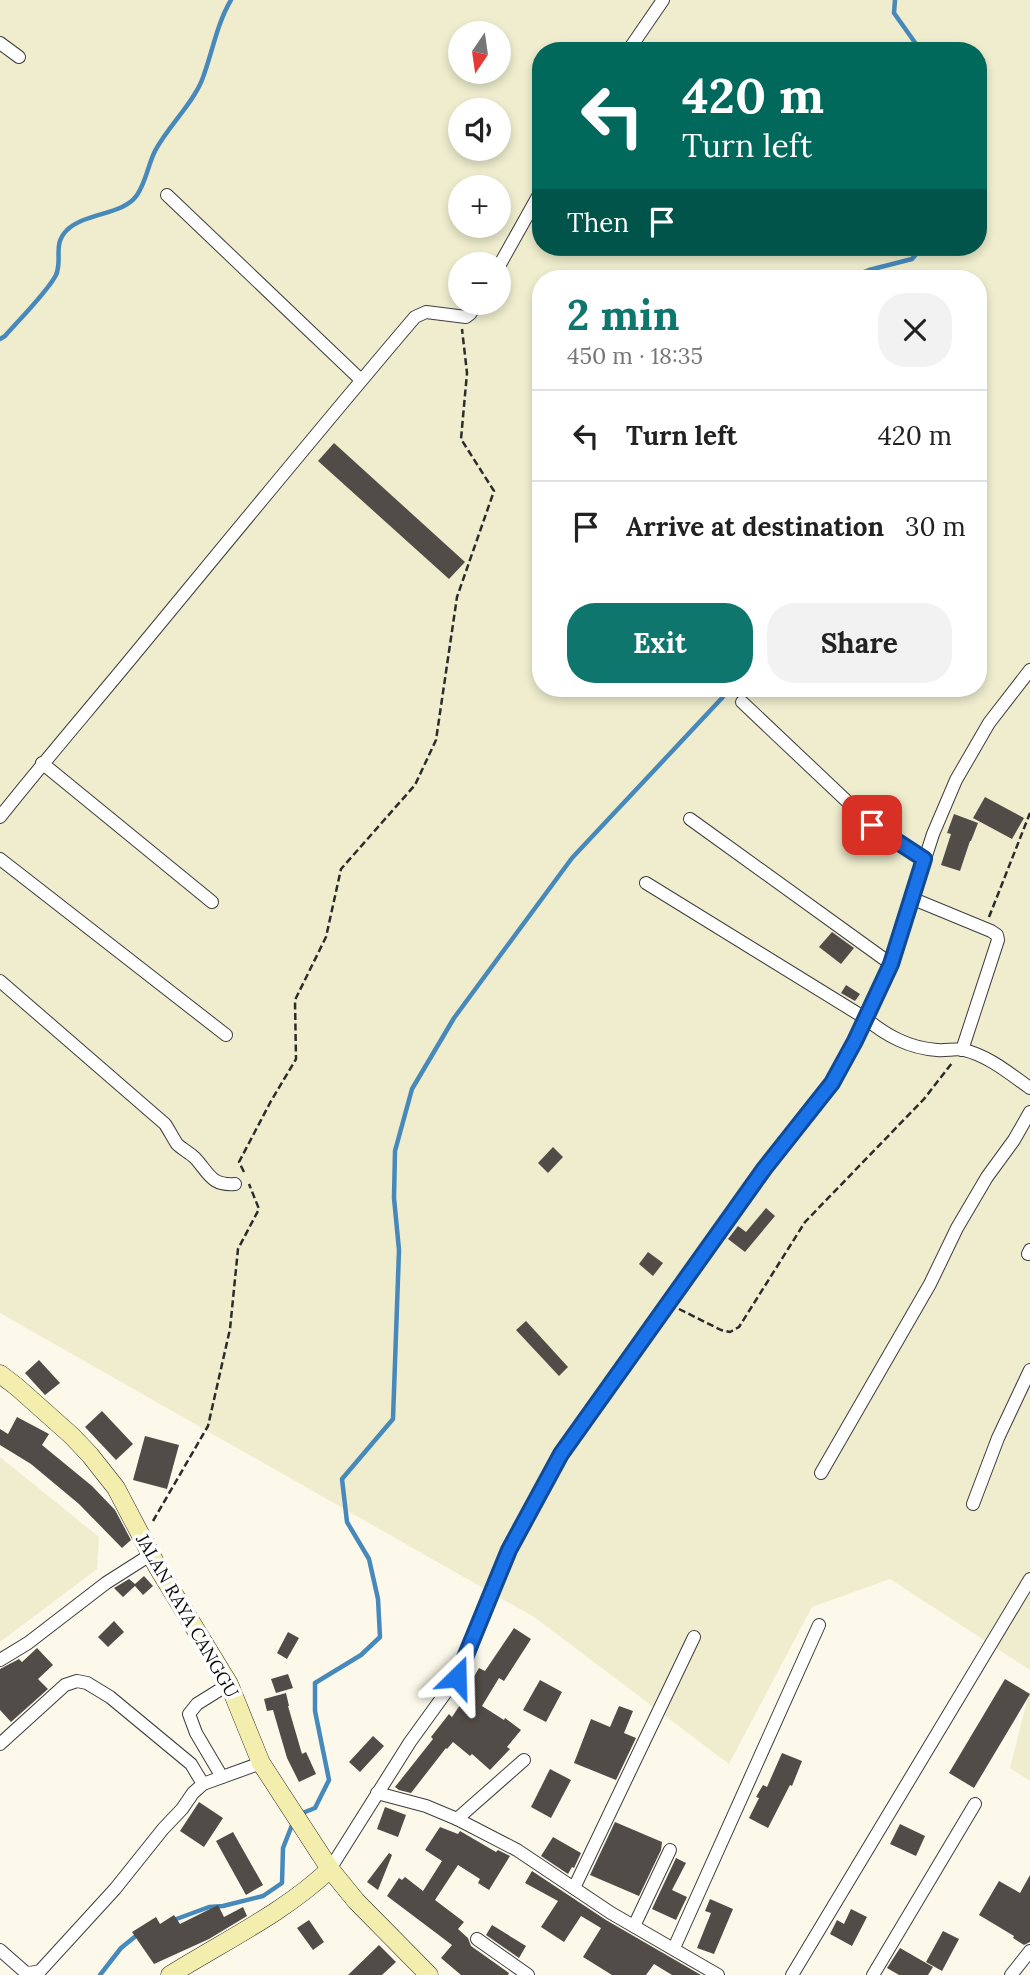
<!DOCTYPE html>
<meta charset="utf-8">
<style>
body{margin:0;font-family:Lora,serif;background:#f2f2f2;color:#222;height:100vh;display:flex;flex-direction:column;font-size:26px;white-space:nowrap}
*{box-sizing:border-box;margin:0}
p{font-size:23px;color:#767676}
.icon{flex:none;width:38px;height:38px;fill:none;stroke:currentColor;stroke-width:2;stroke-linecap:round;stroke-linejoin:round}
.map{position:relative;flex:1;overflow:hidden}
.sheet{position:absolute;left:532px;top:270px;width:455px;height:427px;display:flex;flex-direction:column;background:#fff;border-radius:28px;box-shadow:0 4px 10px #0003}
.sheet>*{flex:none}
.hud{position:absolute;left:532px;top:42px;width:455px;height:214px;border-radius:28px;box-shadow:0 4px 10px #0003;background:#00695c;color:#fff;overflow:hidden}
.needle{width:46px;rotate:193deg}
.fabs{position:absolute;left:448px;top:21px;display:grid;gap:14px}
.fabs a{display:grid;place-items:center;width:63px;height:63px;border-radius:50%;background:#fff;box-shadow:0 4px 10px #0003;font-size:35px}
.pin{position:absolute;display:grid;place-items:center;width:60px;height:60px;color:#fff;margin:-30px;border-radius:14px;box-shadow:0 4px 10px #0006}
.me{position:absolute;width:77px;margin:-38px;rotate:22deg;stroke-linejoin:round;filter:drop-shadow(0 0 5px #0008)}
.turn{display:flex;align-items:center;gap:24px;height:147px;padding:0 35px;font-size:32px}
.turn .icon{width:91px;height:91px;stroke-width:2.5}
.turn b{display:block;font-size:49px;line-height:60px}
.then{display:flex;align-items:center;height:66px;padding:0 35px;background:#0003;gap:14px;font-size:26px}
.round{display:grid;place-items:center;flex:none;width:74px;height:74px;border-radius:28px;background:#f2f2f2}
.head{display:flex;align-items:center;justify-content:space-between;height:119px;padding:0 35px}
h1{font-size:42px;font-weight:800;line-height:52px;color:#0f766e}
.button{display:flex;gap:14px;margin-top:auto;padding:14px 35px}
.button a{flex:1;height:80px;border-radius:28px;background:#0f766e;color:#fff;font-size:28px;font-weight:800;line-height:80px;text-align:center}
.button a+a{background:#f2f2f2;color:#222}
ul{padding:0;list-style:none}
li{display:flex;align-items:center;gap:21px;height:91px;padding:0 35px;border-top:2px solid #e0e0e0}
li div{flex:1}
li b{display:block;font-size:26px}
li em{font-style:normal}
.map>svg:first-child{display:block}
</style>
<div class="map">
<svg width="1030" height="1975" viewBox="0 0 1030 1975">
<rect width="100%" height="100%" fill="#fcf9eb"/>
<!-- farmland -->
<g fill="#efedce" fill-rule="evenodd">
<path d="M0 0H1030V1670L890 1579 812 1607 729 1764 534 1617 0 1313ZM460 33H499V72H460ZM541 51H978V247H541ZM460 110H499V149H460ZM460 187H499V226H460ZM460 264H499V303H460ZM541 278H978V688H541Z"/>
<path d="M0 1457 99 1537 97 1569 0 1642Z"/>
<path d="M1030 1689V1781L1010 1768Z"/>
</g>
<g fill="none" stroke-linecap="round" stroke-linejoin="round">
<!-- stream -->
<g stroke="#4789ba" stroke-width="4.5">
<path d="M895 0 894 13 921 51"/>
<path d="M848 278 869 270 912 259 922 247"/>
<path d="M0 339 5 336C18 321 48 291 56 275 63 259 52 245 67 230 86 212 124 215 137 195 146 182 148 165 155 151 168 126 192 105 202 80 212 54 217 23 231 0"/>
<path d="M300 1814 315 1808 329 1780 315 1711V1683L361 1655 380 1637 378 1599 369 1559 347 1522 342 1479 393 1419 399 1250 394 1198 395 1151 412 1089 454 1018 572 858 722 698 728 688"/>
<path d="M171 1921 209 1907 223 1906 263 1896 282 1883 283 1848 294 1820"/>
<path d="M100 1975 121 1948 137 1935"/>
</g>
</g>
<!-- building -->
<g fill="#524c48">
<path d="M334 443 465 562 449 579 318 461Z"/>
<path d="M985 797 1024 818 1012 839 973 818Z"/>
<path d="M954 814 978 823 971 841H970L960 871 941 865 951 834 947 833Z"/>
<path d="M832 932 854 948 841 964 819 947Z"/>
<path d="M846 985 860 994 855 1001 841 993Z"/>
<path d="M553 1147 563 1157 548 1173 538 1163Z"/>
<path d="M766 1208 775 1216 745 1252 728 1239 738 1226 746 1232Z"/>
<path d="M648 1252 663 1263 653 1276 639 1264Z"/>
<path d="M526 1321 568 1367 559 1376 516 1330Z"/>
<path d="M39 1360 60 1383 45 1395 25 1373Z"/>
<path d="M102 1411 133 1444 116 1460 85 1427Z"/>
<path d="M17 1417 49 1434 42 1445 92 1486 115 1510 131 1540 122 1548 79 1504 31 1464 0 1445V1429L8 1434Z"/>
<path d="M145 1436 179 1445 167 1489 133 1480Z"/>
<path d="M144 1576 153 1586 143 1595 135 1586 123 1597 114 1588 129 1579 135 1584Z"/>
<path d="M114 1621 124 1632 108 1647 98 1637Z"/>
<path d="M514 1628 531 1639 504 1681 499 1678 482 1706 504 1720 505 1718 521 1730 507 1747 510 1749 490 1770 472 1754 470 1756 453 1742 447 1749 446 1748 411 1793 399 1790 395 1787 433 1739 431 1737 449 1714 452 1717 472 1687 469 1685 479 1668 485 1671Z"/>
<path d="M288 1632 299 1638 287 1659 277 1653Z"/>
<path d="M37 1648 53 1665 38 1679 48 1689 11 1722 0 1710V1669L19 1659 22 1662Z"/>
<path d="M288 1674 293 1688 276 1693 271 1679Z"/>
<path d="M1005 1679 1030 1694 974 1788 949 1773Z"/>
<path d="M540 1680 562 1692 546 1722 523 1710Z"/>
<path d="M286 1693 289 1706H288L302 1754 306 1752 316 1774 299 1782 287 1758 273 1710 267 1711 264 1699Z"/>
<path d="M619 1706 633 1711 624 1733 636 1738 616 1780 574 1763 591 1719 610 1727Z"/>
<path d="M373 1736 384 1746 360 1772 349 1762Z"/>
<path d="M782 1753 802 1761 792 1786 790 1785 768 1828 749 1818 759 1798 756 1797 763 1785 767 1787Z"/>
<path d="M550 1769 571 1780 551 1818 531 1807Z"/>
<path d="M199 1802 223 1818 204 1847 180 1831Z"/>
<path d="M385 1807 406 1815 398 1837 377 1829Z"/>
<path d="M615 1822 662 1842 661 1850 639 1896 590 1875Z"/>
<path d="M900 1824 925 1836 916 1856 890 1844Z"/>
<path d="M440 1827 458 1834 460 1831 496 1852 498 1850 510 1856 489 1890 478 1883 480 1879 458 1865 435 1900 464 1922 458 1929 468 1938 471 1946 509 1973 508 1975H461L441 1958 452 1945 387 1896 399 1878 402 1880 405 1877 423 1891 442 1861 425 1850Z"/>
<path d="M233 1832 263 1885 246 1895 216 1841Z"/>
<path d="M553 1837 581 1853 574 1868 572 1867 568 1874 541 1856Z"/>
<path d="M389 1853 392 1855 378 1890 367 1882Z"/>
<path d="M676 1858 686 1863 672 1890 687 1897 676 1920 652 1909Z"/>
<path d="M532 1871 606 1920 701 1975H672L654 1964 646 1975H612L583 1957 601 1928 581 1916 564 1942 541 1927 558 1901 525 1883Z"/>
<path d="M1030 1875V1942L1024 1945 1013 1938 1014 1936 979 1915 999 1881 1020 1893Z"/>
<path d="M710 1899 733 1909 714 1954 697 1948 711 1913 705 1911Z"/>
<path d="M218 1905 224 1917 243 1907 247 1916 209 1939 154 1964 132 1932 156 1917 160 1924 174 1915 180 1924Z"/>
<path d="M851 1909 867 1917 852 1946 830 1934 837 1920 844 1924Z"/>
<path d="M309 1920 324 1942 313 1950 297 1928Z"/>
<path d="M492 1925 526 1946 519 1958 486 1935Z"/>
<path d="M943 1931 959 1939 942 1971 926 1962Z"/>
<path d="M379 1945 396 1962 382 1975H348Z"/>
<path d="M900 1948 933 1967 928 1975H899L887 1968Z"/>
</g>
<g fill="none" stroke-linecap="round" stroke-linejoin="round">
<defs>
<g id="street">
<path d="M0 43 19 57"/>
<path d="M628 51 663 0"/>
<path d="M167 195 361 380"/>
<path d="M499 266 541 191"/>
<path d="M742 702 872 825 924 859"/>
<path d="M42 763 212 902"/>
<path d="M0 817C42 764 86 713 129 661 224 546 318 431 415 317L426 312 466 317 470 314 478 303"/>
<path d="M690 819 891 964"/>
<path d="M0 859 226 1035"/>
<path d="M646 883 865 1018C887 1036 909 1048 937 1050 946 1051 956 1048 964 1050 989 1056 1010 1074 1030 1088"/>
<path d="M911 898 991 931 997 935 998 940 962 1050"/>
<path d="M0 981 165 1124C169 1130 173 1138 177 1144 182 1149 190 1153 195 1158 209 1173 211 1186 235 1184"/>
<path d="M1028 1254 1030 1250"/>
<path d="M821 1473 930 1284 957 1228 987 1177 1014 1140 1030 1112"/>
<path d="M973 1504 998 1438 1030 1370"/>
<path d="M0 1660 28 1643 106 1583 150 1555"/>
<path d="M0 1744 65 1685 77 1681 87 1683 110 1697 191 1764 203 1784 193 1793 182 1809 163 1829 115 1889 40 1971 30 1973 25 1972 0 1950"/>
<path d="M222 1777 196 1733 189 1714 197 1704 229 1684"/>
<path d="M203 1784 261 1763"/>
<path d="M377 1793 426 1806 457 1819 517 1850 611 1913 718 1975"/>
<path d="M457 1819 524 1760"/>
<path d="M330 1869 410 1742 457 1677 509 1550 561 1454 667 1303 780 1147 832 1083 855 1041 891 964 933 834 956 780 989 723 1030 670"/>
<path d="M574 1888 694 1637"/>
<path d="M634 1926 670 1850"/>
<path d="M477 1939 528 1975"/>
<path d="M674 1948 819 1625"/>
<path d="M792 1975 1030 1579"/>
<path d="M873 1975 975 1804"/>
<path d="M1011 1975 1030 1951"/>
</g>
<g id="secondary">
<path d="M0 1374 17 1387 72 1436 90 1455 116 1488 158 1568 229 1684 261 1763 330 1869 356 1901 429 1975"/>
<path d="M170 1975C224 1941 284 1913 330 1869"/>
</g>
</defs>
<!-- street casing -->
<use href="#street" stroke="#3d3d3d" stroke-width="14"/>
<!-- secondary casing -->
<use href="#secondary" stroke="#2c2c2c" stroke-width="19"/>
<!-- path -->
<g stroke="#2c2c2c" stroke-width="2.5" stroke-dasharray="7 3.5" stroke-linecap="butt">
<path d="M989 917 1030 813"/>
<path d="M244 1172 239 1162 271 1101 296 1059 295 1000 326 937 341 869 415 785 436 740 457 597 494 491 461 439 467 373 462 329"/>
<path d="M679 1309 721 1330 730 1332 739 1327 805 1222 924 1099 952 1063"/>
<path d="M153 1521 208 1426 230 1329 238 1249 259 1209 249 1184"/>
</g>
<!-- street -->
<use href="#street" stroke="#fff" stroke-width="12"/>
<!-- secondary -->
<use href="#secondary" stroke="#f4eeae" stroke-width="18"/>
</g>
<g fill="none" stroke-linecap="round" stroke-linejoin="round">
<defs>
<path id="route" d="M457 1677 509 1550 561 1454 764 1169 832 1083 855 1041 891 964 924 859 872 825"/>
</defs>
<!-- route casing -->
<use href="#route" stroke="#114b97" stroke-width="18"/>
<!-- route -->
<use href="#route" stroke="#1a73e8" stroke-width="12"/>
</g>
<g text-anchor="middle" stroke-width="7" stroke-linejoin="round" paint-order="stroke">
<!-- street labels -->
<g font-size="18" fill="#0a0a0a" stroke="#fff">
<text transform="translate(187 1616) rotate(60)" y="6">JALAN RAYA CANGGU</text>
</g>
</g>
</svg>
<div class="fabs">
<a><svg class="needle" viewBox="-14 -14 28 28"><path d="M0-13l5 13h-10z" fill="#e53935"/><path d="M0 13l5-13h-10z" fill="#767676"/></svg></a>
<a><svg class="icon" aria-label="sound" viewBox="0 0 24 24"><path d="M4 9h4l5-4v14l-5-4H4zM17 9q2 3 0 6"/></svg></a>
<a>+</a>
<a>−</a>
</div>
<div class="pin" style="left:872px;top:825px;background:#d93025"><svg class="icon" aria-label="arrive" viewBox="0 0 24 24"><path d="M6 21V4h12l-3 4 3 4H6"/></svg></div>
<svg class="me" style="left:457px;top:1677px" viewBox="-20 -20 40 40"><path d="M0-17L14 15 0 8-14 15z" fill="#1a73e8" stroke="#fff" stroke-width="4"/></svg>
<div class="hud">
<div class="turn"><svg class="icon" aria-label="left" viewBox="0 0 24 24"><path d="M17 20v-9H6M10 6l-5 5 5 5"/></svg><div><b>420 m</b>Turn left</div></div>
<div class="then">Then<svg class="icon" aria-label="arrive" viewBox="0 0 24 24"><path d="M6 21V4h12l-3 4 3 4H6"/></svg></div>
</div>
<section class="sheet">
<div class="head"><div><h1>2 min</h1><p>450 m · 18:35</p></div><a class="round"><svg class="icon" aria-label="close" viewBox="0 0 24 24"><path d="M6 6l12 12M18 6L6 18"/></svg></a></div>
<ul>
<li><svg class="icon" aria-label="left" viewBox="0 0 24 24"><path d="M17 20v-9H6M10 6l-5 5 5 5"/></svg><div><b>Turn left</b></div><em>420 m</em></li>
<li><svg class="icon" aria-label="arrive" viewBox="0 0 24 24"><path d="M6 21V4h12l-3 4 3 4H6"/></svg><div><b>Arrive at destination</b></div><em>30 m</em></li>
</ul>
<div class="button"><a>Exit</a><a>Share</a></div>
</section>
</div>
